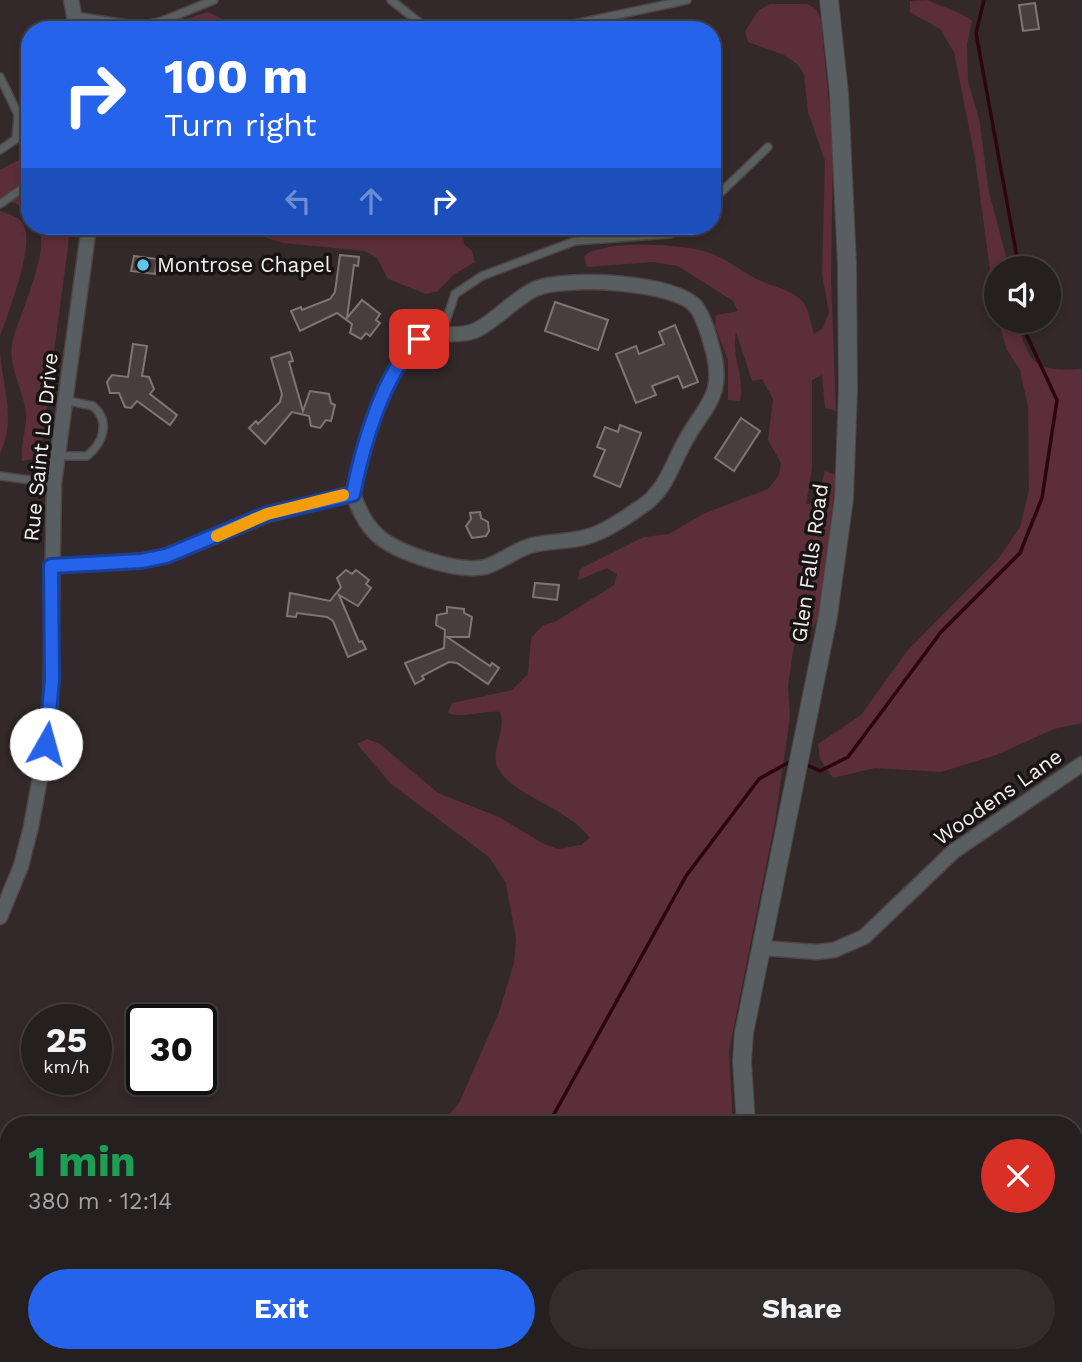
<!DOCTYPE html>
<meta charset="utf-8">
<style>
body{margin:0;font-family:"Work Sans",sans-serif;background:#322c2d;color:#f1f3f6;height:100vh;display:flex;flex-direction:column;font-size:26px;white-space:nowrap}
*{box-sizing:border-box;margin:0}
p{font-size:23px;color:#a4a2a5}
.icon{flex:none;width:38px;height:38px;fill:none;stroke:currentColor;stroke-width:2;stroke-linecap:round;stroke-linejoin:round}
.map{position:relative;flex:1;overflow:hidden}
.drawer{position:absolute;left:0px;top:1116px;width:1083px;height:247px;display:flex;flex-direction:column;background:#261f20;border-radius:28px 28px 0 0;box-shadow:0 4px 10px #0003,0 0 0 2px #423d3e}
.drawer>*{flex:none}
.hud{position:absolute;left:21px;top:21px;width:700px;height:214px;border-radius:28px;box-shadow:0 4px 10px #0003,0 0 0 2px #423d3e;background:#2563eb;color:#fff;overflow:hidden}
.tools{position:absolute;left:984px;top:256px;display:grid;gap:14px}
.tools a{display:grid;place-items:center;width:77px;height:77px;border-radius:50%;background:#261f20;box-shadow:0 4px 10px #0003,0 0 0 2px #423d3e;font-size:35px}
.speed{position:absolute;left:21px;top:1004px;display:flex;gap:14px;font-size:35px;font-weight:700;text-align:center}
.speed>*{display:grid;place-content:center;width:91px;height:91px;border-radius:50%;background:#261f20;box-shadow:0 4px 10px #0003,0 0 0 2px #423d3e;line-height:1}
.speed small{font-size:18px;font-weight:400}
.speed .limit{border:4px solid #111;border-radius:10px;background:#fff;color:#111}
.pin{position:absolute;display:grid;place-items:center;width:60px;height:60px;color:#fff;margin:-30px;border-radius:14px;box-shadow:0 4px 10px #0006}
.me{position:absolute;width:77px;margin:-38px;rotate:7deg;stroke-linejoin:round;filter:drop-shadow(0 0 5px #0008)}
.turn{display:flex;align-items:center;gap:24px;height:147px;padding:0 28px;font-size:32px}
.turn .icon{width:91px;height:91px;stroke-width:2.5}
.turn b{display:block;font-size:49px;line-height:60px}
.lanes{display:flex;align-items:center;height:66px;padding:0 28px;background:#0003;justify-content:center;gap:35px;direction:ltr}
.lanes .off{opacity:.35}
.round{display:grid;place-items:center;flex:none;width:74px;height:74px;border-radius:37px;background:#322c2d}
.headline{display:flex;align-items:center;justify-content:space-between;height:119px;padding:0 28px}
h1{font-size:42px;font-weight:700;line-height:52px;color:#1e9e55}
.button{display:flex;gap:14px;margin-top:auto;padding:14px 28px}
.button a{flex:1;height:80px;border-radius:42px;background:#2563eb;color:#fff;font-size:28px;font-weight:700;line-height:80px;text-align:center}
.button a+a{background:#322c2d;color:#f1f3f6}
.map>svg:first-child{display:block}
</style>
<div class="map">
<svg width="1082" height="1362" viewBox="0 0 1082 1362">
<rect width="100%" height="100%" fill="#33292b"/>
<!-- green -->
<g fill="#5c2d3a">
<path d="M927 0C941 7 960 11 972 21L967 44 968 81 980 123 988 188 1009 268H996V314L975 158 954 52 940 29 910 12V1Z"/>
<path d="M770 4H807L816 9 821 20 833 146 831 281 836 411 825 408 822 375 812 380V468L806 504 816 503 825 471 836 475 820 615 814 626 804 631 796 640 793 651 788 686 790 717 775 821 729 1051 733 1125H441L460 1101 499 1012 514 963 516 939 506 883 489 857 391 784 357 744 367 739 380 744 438 793 499 817 544 844 558 849 581 845 590 838C568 808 516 797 499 770 488 753 507 732 500 712 481 710 465 719 448 713L452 703 512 690 528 674 531 638 543 625 555 622 614 585 617 574 607 568 578 580 580 569 644 537 669 534 703 514 768 489 779 475 781 463 768 440 773 399 762 379 752 381 736 332C731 356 745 377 740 401L728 400V360L715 326 716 315 738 311 733 301 678 266 654 262 587 267 584 256C605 239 689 243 715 255 731 262 745 274 761 281 773 286 796 292 804 303 809 311 811 325 814 334L823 328 829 313 822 274 825 161 808 112 804 74 797 64 784 55 748 42 745 31 759 10Z"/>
<path d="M208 12 231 23 237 30H164L170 24Z"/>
<path d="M30 154V212L15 203 0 200V170Z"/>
<path d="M0 211C6 213 16 216 20 220 40 236 7 314 0 337Z"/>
<path d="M38 226H69L68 247 40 457 22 461C20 445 27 429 26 413 24 392 8 365 12 345 17 317 52 251 38 226Z"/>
<path d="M227 226H471L463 233 464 244 472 251 475 262 453 275 438 291 426 294 388 279 377 258 365 251 283 243Z"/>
<path d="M998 320H1018C1027 365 1037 372 1082 369V723L1054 729 996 755 941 772 875 768 833 778 820 759 818 744 861 715 907 651 999 558 1020 527 1029 490 1028 407 1020 370 1007 350Z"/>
<path d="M0 349C2 386 17 419 0 454Z"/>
<path d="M302 1355H438V1362H298Z"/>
</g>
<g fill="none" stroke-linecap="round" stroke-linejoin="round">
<!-- stream -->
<g stroke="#2d0412" stroke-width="3.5">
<path d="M984 0 976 33 1019 268"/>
<path d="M803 763 820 771 848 757 941 632 1020 553 1042 498 1057 400 1026 334 1025 320"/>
<path d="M548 1125 686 876 759 779 793 760"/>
<path d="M400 1355V1354"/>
</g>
</g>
<!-- building -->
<g fill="#483d3f" stroke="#807476" stroke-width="2">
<path d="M1035 3 1039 29 1023 31 1019 5Z"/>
<path d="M340 255 359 257 358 266 354 265 347 318 362 300 380 314 376 320 380 323 370 336 366 333 361 339 350 333 352 324 337 313 300 331 291 311 301 307 302 310 330 299 335 292Z"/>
<path d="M134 256 157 259 155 274 131 271Z"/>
<path d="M555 302 608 320 598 350 545 331Z"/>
<path d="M675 325 698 382 683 388 678 376 652 386 656 395 636 403 616 354 636 346 639 354 664 344 659 332Z"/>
<path d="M133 344 147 346 142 376 149 377 154 389 150 394 177 415 170 425 137 401 131 408 125 407 119 393H110L107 382 112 375 128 377Z"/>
<path d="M290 352 293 361 289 362 303 411 310 391 329 394 331 403 335 405 331 421 326 420 320 428 311 426 309 416 292 412 265 444 249 428 256 421 258 424 280 402 282 394 271 358Z"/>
<path d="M741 418 760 431 734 471 715 458Z"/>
<path d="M620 425 641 433 620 487 594 476 605 450 597 447 605 427 618 432Z"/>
<path d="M480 512 481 518 488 522 489 531 486 536 472 538 466 526 471 519 470 513Z"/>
<path d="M346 570 352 574 356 570 369 580 366 584 371 588 358 606 339 595 359 642 362 641 366 649 348 657 333 621 327 617 297 613 296 617 287 616 290 593 330 601 341 587 337 578Z"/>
<path d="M535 583 559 585 557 600 533 597Z"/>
<path d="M447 607 464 609V613L472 617 469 637H447L490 666 492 663 499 668 488 684 457 663 449 662 422 676 424 679 415 684 405 663 444 648 445 630 436 625 437 615 447 613Z"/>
</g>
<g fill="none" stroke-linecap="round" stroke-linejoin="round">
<defs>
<g id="service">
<path d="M391 0 429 30"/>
<path d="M75 16 141 26 162 21 214 0"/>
<path d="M546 30 687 0"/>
<path d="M0 77 18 114 16 139 0 150"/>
<path d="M712 201 768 147"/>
<path d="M0 204 30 183"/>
<path d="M442 333 455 294 482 276 575 241 670 234 686 226"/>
<path d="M57 456H87C103 443 111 422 93 406L64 400"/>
<path d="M0 476 53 483"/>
<path d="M1022 1354 1027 1362"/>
<path d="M583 1362 587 1354"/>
</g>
<g id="minor">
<path d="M71 0 77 30"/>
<path d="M51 566 141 561 166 556 267 515 353 493C362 450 381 382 411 347 429 325 452 340 474 331 494 323 512 300 535 289 563 276 678 281 697 308 705 320 708 333 712 347 727 399 702 406 682 447 670 470 664 492 641 507 625 518 605 532 586 537 569 542 550 541 533 545 516 549 502 562 485 567 458 573 396 553 376 534 364 522 358 509 353 493"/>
<path d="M0 917 21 866 31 827 50 723 54 483 89 226"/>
<path d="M761 948 817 952 834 950 864 937 954 851 1082 764"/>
</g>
<g id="tertiary">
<path d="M746 1125 742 1061 744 1033 828 616 844 498 848 390 847 264 839 93 829 0"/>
<path d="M740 1362V1354"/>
</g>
</defs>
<!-- service casing -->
<use href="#service" stroke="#4e4546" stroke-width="10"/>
<!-- minor casing -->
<use href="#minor" stroke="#4e4546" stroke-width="17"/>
<!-- tertiary casing -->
<use href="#tertiary" stroke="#4e4546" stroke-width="20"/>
<!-- service -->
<use href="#service" stroke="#595f60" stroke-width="7"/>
<!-- minor -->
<use href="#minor" stroke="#595f60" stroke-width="14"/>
<!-- tertiary -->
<use href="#tertiary" stroke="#595f60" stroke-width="18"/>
</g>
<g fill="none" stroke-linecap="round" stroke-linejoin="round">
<defs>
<path id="route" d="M46 744 52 680 51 566 141 561 166 556 267 514 353 494C363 444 383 374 419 339"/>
</defs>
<!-- route casing -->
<use href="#route" stroke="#184099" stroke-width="18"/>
<!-- route -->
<use href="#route" stroke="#2563eb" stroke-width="12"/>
<!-- slow -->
<path stroke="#f59e0b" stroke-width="12" d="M217 536 267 514 343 495"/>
</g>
<!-- markers -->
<circle fill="#5dc7e8" stroke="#181314" stroke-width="2.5" cx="143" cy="265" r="7"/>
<g text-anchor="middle" stroke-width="7" stroke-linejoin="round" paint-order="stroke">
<!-- poi labels -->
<g font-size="21" fill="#f5eeef" stroke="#181314" text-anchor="start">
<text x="157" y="272">Montrose Chapel</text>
</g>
<!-- street labels -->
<g font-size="21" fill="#f5eeef" stroke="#181314">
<text transform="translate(41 447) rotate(-84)" y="7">Rue Saint Lo Drive</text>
<text transform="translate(810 563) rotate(-82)" y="7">Glen Falls Road</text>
<text transform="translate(998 797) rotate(-35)" y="7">Woodens Lane</text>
</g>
</g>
</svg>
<div class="tools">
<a><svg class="icon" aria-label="sound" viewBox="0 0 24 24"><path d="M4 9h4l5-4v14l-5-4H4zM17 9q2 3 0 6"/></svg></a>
</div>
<div class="speed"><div>25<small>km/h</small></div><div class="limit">30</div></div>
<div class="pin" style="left:419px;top:339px;background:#d93025"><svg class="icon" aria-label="arrive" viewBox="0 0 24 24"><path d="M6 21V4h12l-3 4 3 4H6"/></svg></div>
<svg class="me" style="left:46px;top:744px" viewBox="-20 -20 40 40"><circle r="19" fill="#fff"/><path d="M0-13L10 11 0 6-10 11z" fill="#2563eb"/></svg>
<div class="hud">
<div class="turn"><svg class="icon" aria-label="right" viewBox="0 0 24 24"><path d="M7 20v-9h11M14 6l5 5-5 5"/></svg><div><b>100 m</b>Turn right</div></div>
<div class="lanes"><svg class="icon off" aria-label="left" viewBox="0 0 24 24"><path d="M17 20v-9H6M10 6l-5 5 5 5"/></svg><svg class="icon off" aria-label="ahead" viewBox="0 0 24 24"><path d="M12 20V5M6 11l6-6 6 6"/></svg><svg class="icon" aria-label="right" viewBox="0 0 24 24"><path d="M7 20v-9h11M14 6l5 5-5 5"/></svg></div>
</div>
<section class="drawer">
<div class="headline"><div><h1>1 min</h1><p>380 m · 12:14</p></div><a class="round" style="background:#d93025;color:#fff"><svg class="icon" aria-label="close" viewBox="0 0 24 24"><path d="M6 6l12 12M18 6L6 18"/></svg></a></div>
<div class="button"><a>Exit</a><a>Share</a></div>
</section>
</div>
